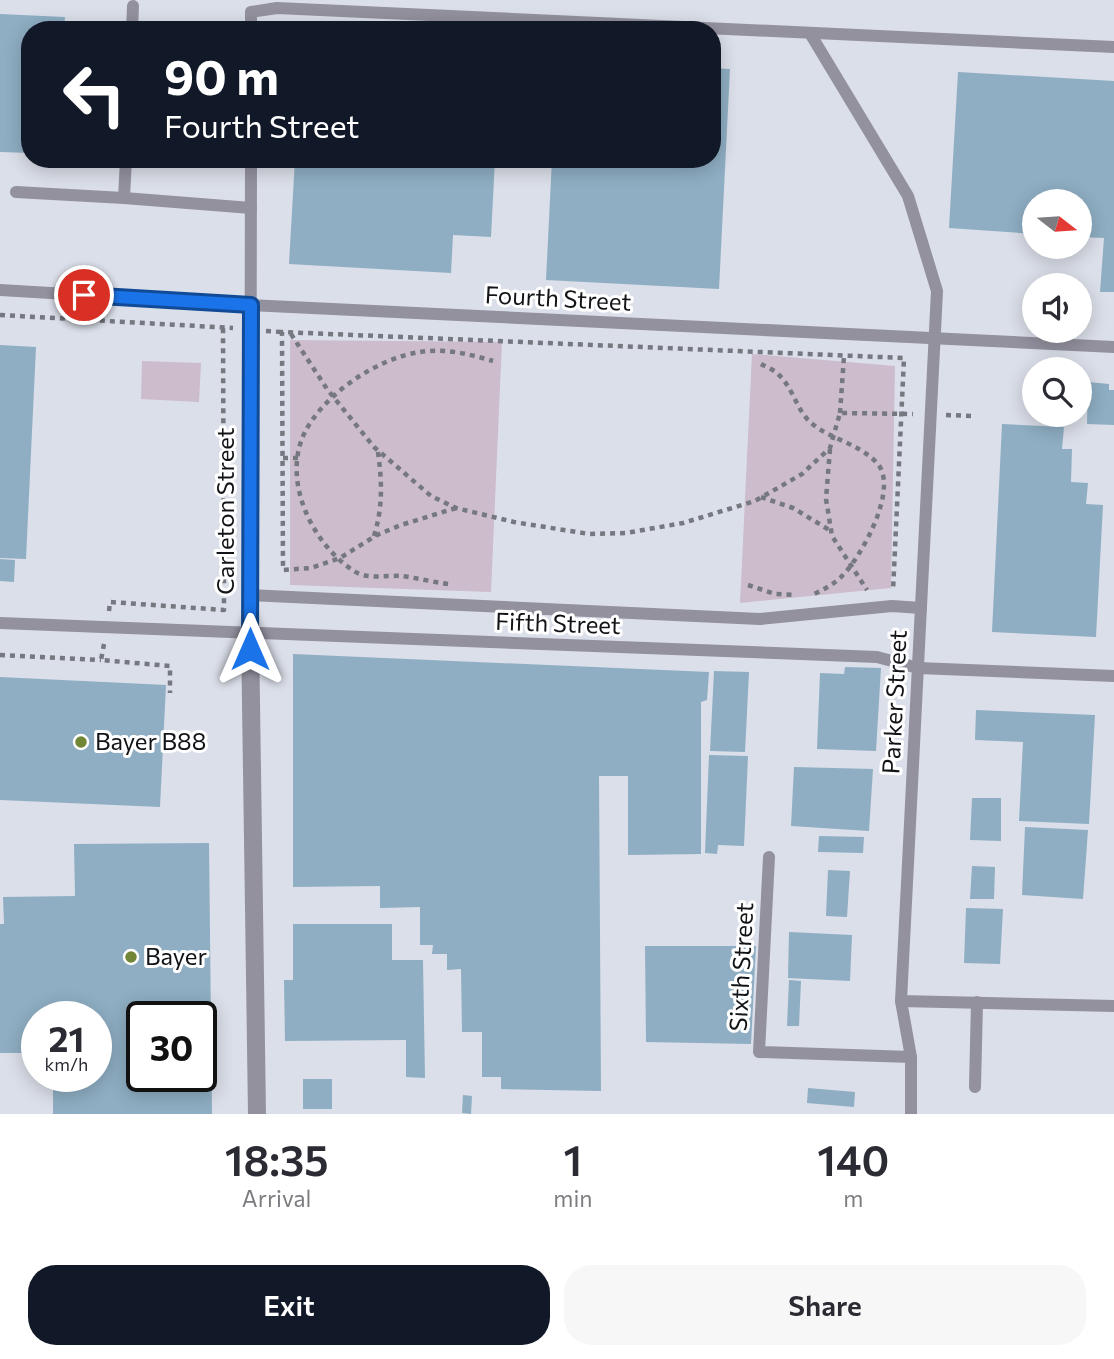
<!DOCTYPE html>
<style>
body{margin:0;font-family:Commissioner,sans-serif;background:#f7f7f7;color:#2b2b33;height:100vh;display:flex;flex-direction:column;font-size:26px;white-space:nowrap}
*{box-sizing:border-box;margin:0}
p{font-size:23px;color:#7c7c81}
.icon{flex:none;width:38px;height:38px;fill:none;stroke:currentColor;stroke-width:2;stroke-linecap:round;stroke-linejoin:round}
.map{position:relative;height:1114px;overflow:hidden}
.sheet{display:flex;flex-direction:column;background:#fff;flex:1}
.sheet>*{flex:none}
.guide{position:absolute;left:21px;top:21px;width:700px;height:147px;border-radius:28px;box-shadow:0 4px 18px #0003;background:#111827;color:#fff;overflow:hidden}
.needle{width:46px;rotate:107deg}
.controls{position:absolute;left:1022px;top:189px;display:grid;gap:14px}
.controls a{display:grid;place-items:center;width:70px;height:70px;border-radius:50%;background:#fff;box-shadow:0 4px 18px #0003;font-size:35px}
.speed{position:absolute;left:21px;top:1001px;display:flex;gap:14px;font-size:35px;font-weight:700;text-align:center}
.speed>*{display:grid;place-content:center;width:91px;height:91px;border-radius:50%;background:#fff;box-shadow:0 4px 18px #0003;line-height:1}
.speed small{font-size:18px;font-weight:400}
.speed .limit{border:4px solid #111;border-radius:10px;background:#fff;color:#111}
.pin{position:absolute;display:grid;place-items:center;width:60px;height:60px;color:#fff;margin:-30px;border:4px solid #fff;border-radius:50%;box-shadow:0 2px 7px #0007}
.me{position:absolute;width:77px;margin:-38px;rotate:0deg;stroke-linejoin:round;filter:drop-shadow(0 0 5px #0008)}
.turn{display:flex;align-items:center;gap:24px;height:147px;padding:0 28px;font-size:32px}
.turn .icon{width:91px;height:91px;stroke-width:2.5}
.turn b{display:block;font-size:49px;line-height:60px}
.eta{display:flex;justify-content:space-evenly;align-items:center;height:119px;text-align:center}
.eta b{font-size:42px;font-weight:600;line-height:49px}
.button{display:flex;gap:14px;margin-top:auto;padding:14px 28px}
.button a{flex:1;height:80px;border-radius:28px;background:#111827;color:#fff;font-size:28px;font-weight:600;line-height:80px;text-align:center}
.button a+a{background:#f7f7f7;color:#2b2b33}
.map>svg:first-child{display:block}
</style>
<div class="map">
<svg width="1114" height="1114" viewBox="0 0 1114 1114">
<rect width="100%" height="100%" fill="#dbdfe9"/>
<!-- green -->
<g fill="#ccbccc">
<path d="M290 340 502 342 491 592 290 585Z"/>
<path d="M752 354 895 366 891 588 740 603Z"/>
<path d="M142 361 201 363 199 402 141 399Z"/>
</g>
<!-- building -->
<g fill="#8faec3" fill-rule="evenodd">
<path d="M0 14 65 17 64 30H30V153L0 152Z"/>
<path d="M712 68 730 69 719 289 546 280 552 159H712Z"/>
<path d="M958 72 1114 81V292H1100L1104 238 1080 237V201H1034V234L949 228Z"/>
<path d="M295 159H495L491 237 453 235 451 273 289 264Z"/>
<path d="M0 345 36 347 26 559 0 558Z"/>
<path d="M1088 382 1109 384V390H1114V425L1087 424Z"/>
<path d="M1002 424 1064 427 1062 449H1072L1071 482 1088 483 1086 504 1103 505 1096 637 992 632Z"/>
<path d="M0 559 15 560 14 582 0 581Z"/>
<path d="M293 654 709 672 707 700 701 702V854L628 855V776H599L601 1091 501 1089V1077H482V1032H462L461 969 447 970V954H432L433 945H420V907L380 908V886L293 887Z"/>
<path d="M845 667 881 668 876 751 817 749 820 673 844 674Z"/>
<path d="M714 671 749 672 745 752 710 751Z"/>
<path d="M0 677 166 685 160 807 0 800Z"/>
<path d="M976 710 1095 715 1089 824 1019 821 1023 742 975 740Z"/>
<path d="M709 755 748 756 744 846 718 845 717 854 705 853Z"/>
<path d="M794 767 873 769 869 831 791 826Z"/>
<path d="M972 798H1001V841L970 840Z"/>
<path d="M1025 827 1088 830 1083 899 1022 895Z"/>
<path d="M819 836 864 837 863 853 818 852Z"/>
<path d="M209 843 212 1114H53V1076H96V1017H37V1053H0V924H4L3 897 75 896 74 844ZM142 1017H201V1076H142Z"/>
<path d="M972 866 995 867 994 899H970Z"/>
<path d="M828 870 850 871 847 917 826 916Z"/>
<path d="M966 908 1003 909 1000 964 964 963Z"/>
<path d="M293 924H392V960H423L425 1078 406 1077V1040L285 1041 284 980H293Z"/>
<path d="M789 932 852 935 850 981 788 978Z"/>
<path d="M645 946H756L751 1044 646 1042Z"/>
<path d="M789 980 801 981 799 1026H787Z"/>
<rect x="303" y="1079" width="29" height="30"/>
<path d="M808 1088 855 1092 854 1107 807 1103Z"/>
<path d="M463 1095 472 1096 471 1114 462 1113Z"/>
</g>
<g fill="none" stroke-linecap="round" stroke-linejoin="round">
<!-- path -->
<g stroke="#75787e" stroke-width="4.5" stroke-dasharray="5 5" stroke-linecap="butt">
<path d="M0 315 233 328"/>
<path d="M266 331 282 332"/>
<path d="M291 334 327 389 374 447 431 496 456 508 514 522 589 534 626 533 683 523 755 501 802 474 830 448 840 413 913 414"/>
<path d="M761 364C766 367 775 370 779 375 792 387 796 407 808 420 827 439 857 442 876 462 901 486 861 558 841 577 833 585 824 589 814 594"/>
<path d="M840 413 844 356"/>
<path d="M946 415 974 416"/>
<path d="M830 449 826 499 832 536 867 590"/>
<path d="M283 458H298"/>
<path d="M761 497 793 508 831 531"/>
<path d="M456 508 401 525 377 535 340 558 311 568 283 570 282 332 904 358 893 591"/>
<path d="M374 536C383 507 382 482 378 452"/>
<path d="M448 584C433 582 417 578 401 576 386 575 367 580 354 571 312 544 281 480 305 432 325 393 378 358 420 352 445 348 469 354 493 361"/>
<path d="M748 585 775 594 795 595"/>
<path d="M109 611 110 602 224 610 223 328"/>
<path d="M104 644 101 660 170 666V693"/>
<path d="M0 655 101 660"/>
</g>
<!-- lane -->
<g stroke="#93919e" stroke-width="12">
<path d="M132 30 133 6"/>
<path d="M251 30V12L277 8 1114 47"/>
<path d="M811 35 908 196 937 291 901 1001 911 1057V1114"/>
<path d="M126 159 124 198 251 208"/>
<path d="M16 192 124 198"/>
<path d="M0 290 251 305 1114 347"/>
<path d="M250 595 760 619 892 606 921 608"/>
<path d="M0 623 877 657 918 668 1114 676"/>
<path d="M250 634 251 159"/>
<path d="M769 857 759 1052 911 1057"/>
<path d="M901 1001 1114 1006"/>
<path d="M975 1087 977 1002"/>
</g>
<!-- street -->
<path stroke="#93919e" stroke-width="18" d="M250 634 257 1114"/>
</g>
<g fill="none" stroke-linecap="round" stroke-linejoin="round">
<defs>
<path id="route" d="M84 295 251 305 250 649"/>
</defs>
<!-- route casing -->
<use href="#route" stroke="#114b97" stroke-width="18"/>
<!-- route -->
<use href="#route" stroke="#1a73e8" stroke-width="12"/>
</g>
<!-- markers -->
<g fill="#718636" stroke="#fff" stroke-width="2.5">
<circle cx="81" cy="742" r="7"/>
<circle cx="131" cy="957" r="7"/>
</g>
<g text-anchor="middle" stroke-width="6" stroke-linejoin="round" paint-order="stroke">
<!-- street labels -->
<g font-size="24" fill="#111316" stroke="#fff">
<text transform="translate(558 299) rotate(3)" y="8">Fourth Street</text>
<text transform="translate(226 511) rotate(-90)" y="8">Carleton Street</text>
<text transform="translate(558 624) rotate(2)" y="8">Fifth Street</text>
<text transform="translate(895 702) rotate(-87)" y="8">Parker Street</text>
<text transform="translate(742 967) rotate(-87)" y="8">Sixth Street</text>
</g>
<!-- poi labels -->
<g font-size="24" fill="#111316" stroke="#fff" text-anchor="start">
<text x="95" y="750">Bayer B88</text>
<text x="145" y="965">Bayer</text>
</g>
</g>
</svg>
<div class="controls">
<a><svg class="needle" viewBox="-14 -14 28 28"><path d="M0-13l5 13h-10z" fill="#e53935"/><path d="M0 13l5-13h-10z" fill="#7c7c81"/></svg></a>
<a><svg class="icon" aria-label="sound" viewBox="0 0 24 24"><path d="M4 9h4l5-4v14l-5-4H4zM17 9q2 3 0 6"/></svg></a>
<a><svg class="icon" aria-label="search" viewBox="0 0 24 24"><circle cx="10" cy="10" r="6"/><path d="M15 15l6 6"/></svg></a>
</div>
<div class="speed"><div>21<small>km/h</small></div><div class="limit">30</div></div>
<div class="pin" style="left:84px;top:295px;background:#d93025"><svg class="icon" aria-label="arrive" viewBox="0 0 24 24"><path d="M6 21V4h12l-3 4 3 4H6"/></svg></div>
<svg class="me" style="left:250px;top:649px" viewBox="-20 -20 40 40"><path d="M0-17L14 15 0 8-14 15z" fill="#1a73e8" stroke="#fff" stroke-width="4"/></svg>
<div class="guide">
<div class="turn"><svg class="icon" aria-label="left" viewBox="0 0 24 24"><path d="M17 20v-9H6M10 6l-5 5 5 5"/></svg><div><b>90 m</b>Fourth Street</div></div>
</div>
</div>
<section class="sheet">
<div class="eta">
<div><b>18:35</b><p>Arrival</p></div>
<div><b>1</b><p>min</p></div>
<div><b>140</b><p>m</p></div>
</div>
<div class="button"><a>Exit</a><a>Share</a></div>
</section>
